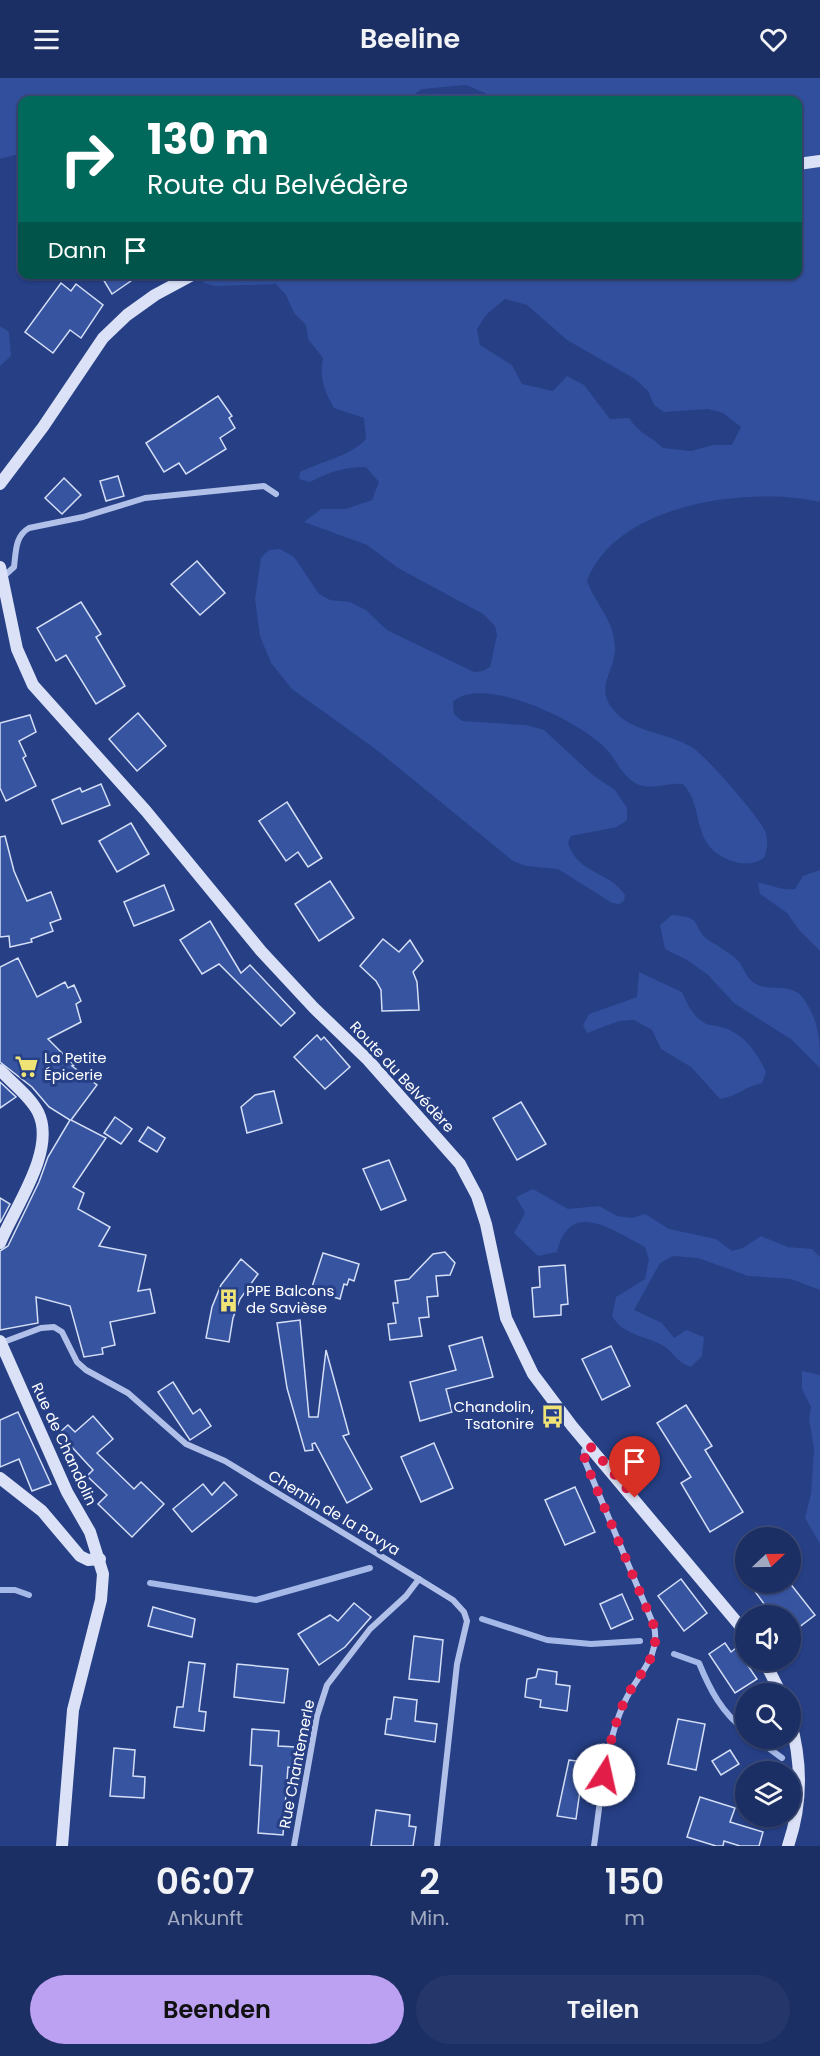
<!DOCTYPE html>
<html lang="de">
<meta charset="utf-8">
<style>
body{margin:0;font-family:Poppins,sans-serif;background:#25376a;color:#f1f3f6;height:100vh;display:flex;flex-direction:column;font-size:22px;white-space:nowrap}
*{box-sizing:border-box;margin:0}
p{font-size:20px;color:#a0a9bf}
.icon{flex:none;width:33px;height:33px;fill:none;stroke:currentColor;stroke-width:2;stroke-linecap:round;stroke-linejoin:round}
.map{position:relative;height:1768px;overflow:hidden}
.panel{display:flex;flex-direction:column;background:#1c2f64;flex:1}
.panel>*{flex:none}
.banner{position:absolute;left:18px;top:18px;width:784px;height:183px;border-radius:12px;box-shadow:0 2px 4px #0004,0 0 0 2px #3a4a78;background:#00695c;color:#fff;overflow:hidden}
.needle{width:39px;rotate:68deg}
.buttons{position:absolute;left:735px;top:1449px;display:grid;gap:12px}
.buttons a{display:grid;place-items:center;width:66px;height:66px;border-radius:50%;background:#1c2f64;box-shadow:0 2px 4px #0004,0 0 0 2px #3a4a78;font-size:30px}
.pin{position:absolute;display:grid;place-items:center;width:51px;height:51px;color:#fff;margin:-62px -26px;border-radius:50% 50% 50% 0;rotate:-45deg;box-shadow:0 0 6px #0007}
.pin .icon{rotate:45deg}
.me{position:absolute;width:66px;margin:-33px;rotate:10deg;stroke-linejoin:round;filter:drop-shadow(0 0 4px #0008)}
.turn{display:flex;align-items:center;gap:21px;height:126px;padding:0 30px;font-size:27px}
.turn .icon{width:78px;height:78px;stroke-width:2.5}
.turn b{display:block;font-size:42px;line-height:51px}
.then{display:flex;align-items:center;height:57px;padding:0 30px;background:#0003;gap:12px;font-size:22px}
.eta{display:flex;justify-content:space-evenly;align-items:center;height:102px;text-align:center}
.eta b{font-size:36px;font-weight:600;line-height:42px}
.primary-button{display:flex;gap:12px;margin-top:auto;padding:12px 30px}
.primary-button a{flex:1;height:69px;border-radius:36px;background:#bca0f2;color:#111;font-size:24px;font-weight:600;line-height:69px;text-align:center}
.primary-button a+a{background:#25376a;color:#f1f3f6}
header{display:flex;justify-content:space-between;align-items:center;height:78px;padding:0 30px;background:#1c2f64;font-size:27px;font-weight:600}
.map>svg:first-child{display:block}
</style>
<header><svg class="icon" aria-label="menu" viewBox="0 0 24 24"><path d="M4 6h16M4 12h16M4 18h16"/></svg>Beeline<svg class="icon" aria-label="heart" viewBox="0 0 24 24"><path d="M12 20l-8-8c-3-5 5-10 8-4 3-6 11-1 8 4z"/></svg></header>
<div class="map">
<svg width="820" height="1768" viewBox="0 0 820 1768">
<rect width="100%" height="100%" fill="#263f85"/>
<!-- green -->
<g fill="#314f9c" fill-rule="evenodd">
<path d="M0 0H820V424C749 408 616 425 587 503 596 527 615 543 615 570 616 591 595 608 612 630 631 656 667 653 693 670 707 679 759 739 765 753 769 763 767 771 764 780 753 787 741 787 729 782 689 765 706 731 683 706 668 704 651 713 637 706 622 698 617 683 607 672 584 645 482 595 453 624L454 636 462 643 526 647 544 652 594 698 615 712 627 730V742L617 749 571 758 568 765C579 798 609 792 625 817L624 823 619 826 612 825 558 791 526 788 513 783 378 673 292 611 271 585 260 558 255 521 261 480 269 472 280 471 294 479 319 516 330 522 350 524 366 532 387 552 474 594 483 593 490 589 497 557 495 548 483 536 398 490 367 467 304 444 321 431H346L372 422 379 404 366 389C345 389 329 394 310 404L299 401 300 394C322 383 349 379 366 361L364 340 334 330C324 312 319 300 323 280L308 261 306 247 294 235 286 217 276 206 216 208 203 205 205 196H798V22H501L466 7 422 11 406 22H22V75L0 81ZM505 221 527 227 567 262 635 301 648 313 654 327 664 334 708 331 723 335 741 349 732 367H713L691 373 663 370C651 358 638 355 629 340L610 341 584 307 567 298 553 313 522 306 512 287 480 267 477 251 486 237Z"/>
<path d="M0 248 9 254 11 278 0 288Z"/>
<path d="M820 792V873L799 852 787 835 760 816 758 805C772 806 780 813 795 811L803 798Z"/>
<path d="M672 837C704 839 691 847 707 861 718 869 731 874 740 885 744 891 747 900 753 904 767 915 791 903 803 920 820 944 820 962 820 990L792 962 734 925 707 896 687 882 665 871 660 847Z"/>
<path d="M639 894 682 914C687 925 692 937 703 944 708 948 715 947 721 949 744 955 757 974 766 994L762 1005C746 1008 736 1019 720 1021L691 989 661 971 652 952 634 942 619 943 587 955 583 947 589 936 637 919Z"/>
<path d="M533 1111 568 1131 599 1128 617 1138 632 1140 645 1136 669 1151 716 1161 732 1173 743 1170 761 1158 788 1169 812 1171 820 1179V1212L791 1201 748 1198 698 1180 673 1178 660 1185 634 1232 662 1245 674 1260 686 1252 704 1259 702 1278 691 1289C675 1284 674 1273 660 1266 642 1257 623 1257 612 1238L616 1219 645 1201 649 1181 645 1169C612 1152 570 1120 557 1174L538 1178 514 1155 525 1135 516 1119Z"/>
<path d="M802 1293 820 1297V1466L805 1440 811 1416 814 1371 809 1341 811 1329 802 1311Z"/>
</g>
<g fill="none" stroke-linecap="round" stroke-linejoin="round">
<!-- stream -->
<g stroke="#a5b9e8" stroke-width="6">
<path d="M150 1505 256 1522 370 1490"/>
<path d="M0 1512H15L29 1517"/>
<path d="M482 1541 547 1562 591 1566 640 1563"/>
<path d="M674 1576 699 1585C710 1612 722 1635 746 1653"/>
<path d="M755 1660 782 1680"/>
</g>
</g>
<!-- building -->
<g fill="#3754a1" stroke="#d4def6" stroke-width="1.5">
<path d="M100 196H141L112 216Z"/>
<path d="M61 205 71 213 76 206 103 227 81 260 70 252 53 275 25 254Z"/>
<path d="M218 318 232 338 229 340 235 350 220 360 226 371 186 396 179 385 164 394 146 365Z"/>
<path d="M118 398 124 418 106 423 100 403Z"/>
<path d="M64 400 81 417 62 436 45 420Z"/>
<path d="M197 483 225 515 200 537 171 506Z"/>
<path d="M81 524 101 556 96 559 125 608 96 626 66 577 56 583 37 550Z"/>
<path d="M138 635 166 668 137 693 109 661Z"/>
<path d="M30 637 36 654 19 663 26 678 23 680 36 708 6 723 0 710V645Z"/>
<path d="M101 706 110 727 62 746 52 722 80 710 82 714Z"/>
<path d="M287 724 322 780 308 789 298 774 286 783 259 743Z"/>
<path d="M131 745 149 776 117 794 99 763Z"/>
<path d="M5 758 14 793 27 823 51 814 61 841 50 845 53 853 31 861 32 864 10 869 9 858 0 859V759Z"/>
<path d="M330 803 354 840 319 863 295 826Z"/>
<path d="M164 807 174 832 134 848 124 824Z"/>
<path d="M210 843 241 895 250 887 295 935 281 948 219 886 202 896 180 862Z"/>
<path d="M383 861 399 874 410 862 423 883 413 894 417 904 419 932 382 933 381 912 376 903 360 888Z"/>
<path d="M18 880 37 919 65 904 68 910 74 907 81 923 76 926 81 944 48 961 74 987 72 988 97 1007 71 1042 106 1060 73 1109 84 1115 78 1131 110 1149 99 1168 146 1177 138 1213 150 1211 155 1235 110 1244 115 1267 102 1270 103 1276 84 1279 70 1228 36 1219 38 1245 0 1252V1173L8 1168 39 1104 48 1079 70 1042 49 1029 32 1009 0 984V889Z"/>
<path d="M317 957 321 962 324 959 350 989 325 1011 294 979Z"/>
<path d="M0 1004 16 1019 0 1030Z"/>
<path d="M274 1013 282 1045 247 1055 241 1029 255 1017Z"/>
<path d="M521 1024 546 1066 517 1082 493 1040Z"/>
<path d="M115 1039 132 1051 121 1066 104 1055Z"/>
<path d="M148 1049 165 1060 157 1074 139 1063Z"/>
<path d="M389 1082 406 1122 381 1132 363 1091Z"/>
<path d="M0 1120 10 1126 0 1145Z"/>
<path d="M445 1174 455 1185 450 1197 436 1198 438 1218 427 1219 429 1239 419 1240 422 1258 390 1262 388 1246 396 1245 393 1225H398L395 1203 409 1201 433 1176Z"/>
<path d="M323 1175 359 1186 354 1203 349 1201 347 1207 344 1206 340 1221 311 1212Z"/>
<path d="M241 1181 258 1196 240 1221 233 1240 229 1264 206 1260 212 1229 221 1207Z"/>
<path d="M565 1187 568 1226 561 1227V1237L534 1239 532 1210 540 1209 539 1189Z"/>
<path d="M300 1242 309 1339H318L326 1272 349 1356 343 1358 372 1411 347 1425 315 1365 312 1366 313 1372 305 1373 287 1310 277 1245Z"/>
<path d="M482 1259 493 1299 446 1311 452 1334 420 1343 410 1304 456 1292 449 1268Z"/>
<path d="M611 1268 630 1308 602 1322 582 1281Z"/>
<path d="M173 1304 193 1336 200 1331 211 1348 190 1362 158 1314Z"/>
<path d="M686 1327 712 1368 705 1372 743 1434 710 1454 681 1405 691 1399 657 1345Z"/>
<path d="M18 1334 51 1406 32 1413 19 1381 0 1389V1342Z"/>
<path d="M93 1338 113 1361 97 1375 134 1411 141 1404 164 1426 132 1459 98 1426 107 1417 87 1398 93 1392 59 1355 68 1347 75 1354Z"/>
<path d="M434 1365 453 1410 421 1424 401 1379Z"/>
<path d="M224 1404 237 1417 192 1454 173 1431 203 1406 212 1417Z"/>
<path d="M575 1409 595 1454 565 1467 545 1422Z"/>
<path d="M681 1501 707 1535 684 1553 658 1518Z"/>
<path d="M748 1504H789L815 1537 790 1556V1538H773Z"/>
<path d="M622 1516 633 1541 611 1551 600 1526Z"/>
<path d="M354 1525 371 1539 345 1569 319 1587 298 1556 330 1537 338 1543Z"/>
<path d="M153 1529 195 1541 192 1559 148 1548Z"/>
<path d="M414 1558 443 1562 439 1604 409 1601Z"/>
<path d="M725 1565 731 1574 736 1570 757 1601 735 1615 709 1576Z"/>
<path d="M189 1584 205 1586 199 1633 206 1634 204 1653 174 1649 177 1629H183Z"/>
<path d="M237 1586 288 1591 284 1625 234 1619Z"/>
<path d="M538 1591 557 1594 556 1606 570 1608 567 1633 540 1629 541 1622 525 1619 527 1601 536 1599Z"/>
<path d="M394 1619 417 1622 415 1643 437 1646 435 1664 385 1656 387 1641H391Z"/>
<path d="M678 1641 705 1646 696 1692 668 1686Z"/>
<path d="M252 1651 279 1653 278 1668 296 1669 294 1690 288 1689 283 1757 258 1755 262 1688 250 1687Z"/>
<path d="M114 1670 135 1672 133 1698 145 1699 144 1720 110 1718Z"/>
<path d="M730 1672 739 1686 721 1697 712 1683Z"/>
<path d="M569 1682 584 1684 576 1741 557 1738Z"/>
<path d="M700 1719 735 1730 730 1744 763 1754 759 1768H740L724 1763 723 1768H716L687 1759Z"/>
<path d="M376 1732 410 1737 409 1748 416 1749 413 1768H371Z"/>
</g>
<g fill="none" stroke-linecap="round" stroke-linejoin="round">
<!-- street -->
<g stroke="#b1c0e8" stroke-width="6">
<path d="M3 499 14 489C16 474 15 458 29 450L83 439 145 420 264 408 276 416"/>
<path d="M1 1265 41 1250 54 1249 62 1254 77 1284 86 1292 128 1315 186 1366 225 1383 427 1506 453 1522 464 1534 467 1543 457 1586 437 1768"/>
<path d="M589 1367 584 1373 585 1383 654 1548C661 1579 637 1597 625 1623 604 1668 601 1720 594 1768"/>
<path d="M294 1768 317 1638 327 1607 370 1551 406 1518 419 1501"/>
</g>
<!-- secondary -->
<g stroke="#dbe2f7" stroke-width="12">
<path d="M798 86 820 83"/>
<path d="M0 406 43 349 103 260 127 237 155 217 194 196"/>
<path d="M0 489 17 571 33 607 146 733 261 873 314 930 368 982 460 1086 477 1118 486 1146 506 1240 533 1296 572 1348 746 1555"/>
<path d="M0 992C12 1005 30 1018 38 1034 57 1072 14 1130 0 1165"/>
<path d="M0 1263 67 1414 90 1454 103 1496 101 1522 73 1632 62 1768"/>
<path d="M0 1400 42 1433 80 1478 88 1482 100 1481"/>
<path d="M764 1582 781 1616"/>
<path d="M788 1768C802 1727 802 1683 790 1642"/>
</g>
</g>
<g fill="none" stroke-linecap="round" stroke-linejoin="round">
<!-- route -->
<path stroke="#e11d48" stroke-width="10" stroke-dasharray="0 18" d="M604 1697C608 1672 614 1648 624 1624 637 1596 661 1581 654 1548L585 1383 584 1373 589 1367 635 1420"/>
</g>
<!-- icons -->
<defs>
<symbol id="supermarket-bare" viewBox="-9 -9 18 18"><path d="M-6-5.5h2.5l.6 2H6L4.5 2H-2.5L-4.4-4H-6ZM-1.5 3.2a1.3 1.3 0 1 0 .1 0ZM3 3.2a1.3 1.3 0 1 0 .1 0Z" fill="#f0e376" stroke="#263f85" stroke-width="2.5" paint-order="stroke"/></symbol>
<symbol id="building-bare" viewBox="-9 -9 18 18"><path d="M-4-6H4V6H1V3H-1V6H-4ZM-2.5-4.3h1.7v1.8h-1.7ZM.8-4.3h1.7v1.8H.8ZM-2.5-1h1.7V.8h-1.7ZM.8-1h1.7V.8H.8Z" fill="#f0e376" stroke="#263f85" stroke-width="2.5" paint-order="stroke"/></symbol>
<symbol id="bus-bare" viewBox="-9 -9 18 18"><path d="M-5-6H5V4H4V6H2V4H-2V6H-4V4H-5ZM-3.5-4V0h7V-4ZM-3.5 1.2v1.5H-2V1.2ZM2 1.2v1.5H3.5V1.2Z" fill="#f0e376" stroke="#263f85" stroke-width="2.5" paint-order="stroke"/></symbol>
</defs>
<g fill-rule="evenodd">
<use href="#supermarket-bare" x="10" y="972" width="33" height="33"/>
<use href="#building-bare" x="212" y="1206" width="33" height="33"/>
<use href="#bus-bare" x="536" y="1322" width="33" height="33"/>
</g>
<g text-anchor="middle" stroke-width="6" stroke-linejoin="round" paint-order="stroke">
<!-- poi labels -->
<g font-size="15" fill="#fff" stroke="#263f85" text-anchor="start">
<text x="44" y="985">La Petite<tspan x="44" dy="17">Épicerie</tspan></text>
<text x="246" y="1218">PPE Balcons<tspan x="246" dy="17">de Savièse</tspan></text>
<text x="534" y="1334" text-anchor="end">Chandolin,<tspan x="534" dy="17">Tsatonire</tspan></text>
</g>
<!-- street labels -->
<g font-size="15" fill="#fff" stroke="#263f85">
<text transform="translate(402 999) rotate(47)" y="5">Route du Belvédère</text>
<text transform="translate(64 1366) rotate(65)" y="5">Rue de Chandolin</text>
<text transform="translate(334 1435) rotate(31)" y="5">Chemin de la Pavya</text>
<text transform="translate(297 1686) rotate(-79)" y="5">Rue Chantemerle</text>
</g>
</g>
</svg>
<div class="buttons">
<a><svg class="needle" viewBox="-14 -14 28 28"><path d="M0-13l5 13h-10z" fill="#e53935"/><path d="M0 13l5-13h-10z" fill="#a0a9bf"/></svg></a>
<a><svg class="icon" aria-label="sound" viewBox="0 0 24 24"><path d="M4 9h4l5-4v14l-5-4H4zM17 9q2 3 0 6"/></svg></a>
<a><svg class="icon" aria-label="search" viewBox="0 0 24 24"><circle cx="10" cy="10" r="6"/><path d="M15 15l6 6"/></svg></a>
<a><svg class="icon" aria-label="layers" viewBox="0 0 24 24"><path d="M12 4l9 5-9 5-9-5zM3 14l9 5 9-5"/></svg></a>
</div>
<div class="pin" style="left:635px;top:1420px;background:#d93025"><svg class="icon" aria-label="arrive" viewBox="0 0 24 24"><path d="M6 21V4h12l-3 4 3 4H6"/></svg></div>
<svg class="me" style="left:604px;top:1697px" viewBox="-20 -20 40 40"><circle r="19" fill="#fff"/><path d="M0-13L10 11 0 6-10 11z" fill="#e11d48"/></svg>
<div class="banner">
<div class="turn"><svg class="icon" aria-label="right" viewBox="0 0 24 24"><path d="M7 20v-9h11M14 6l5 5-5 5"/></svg><div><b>130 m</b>Route du Belvédère</div></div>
<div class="then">Dann<svg class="icon" aria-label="arrive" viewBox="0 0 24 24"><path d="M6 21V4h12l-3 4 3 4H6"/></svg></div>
</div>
</div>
<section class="panel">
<div class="eta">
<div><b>06:07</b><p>Ankunft</p></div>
<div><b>2</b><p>Min.</p></div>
<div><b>150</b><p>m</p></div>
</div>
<div class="primary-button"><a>Beenden</a><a>Teilen</a></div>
</section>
